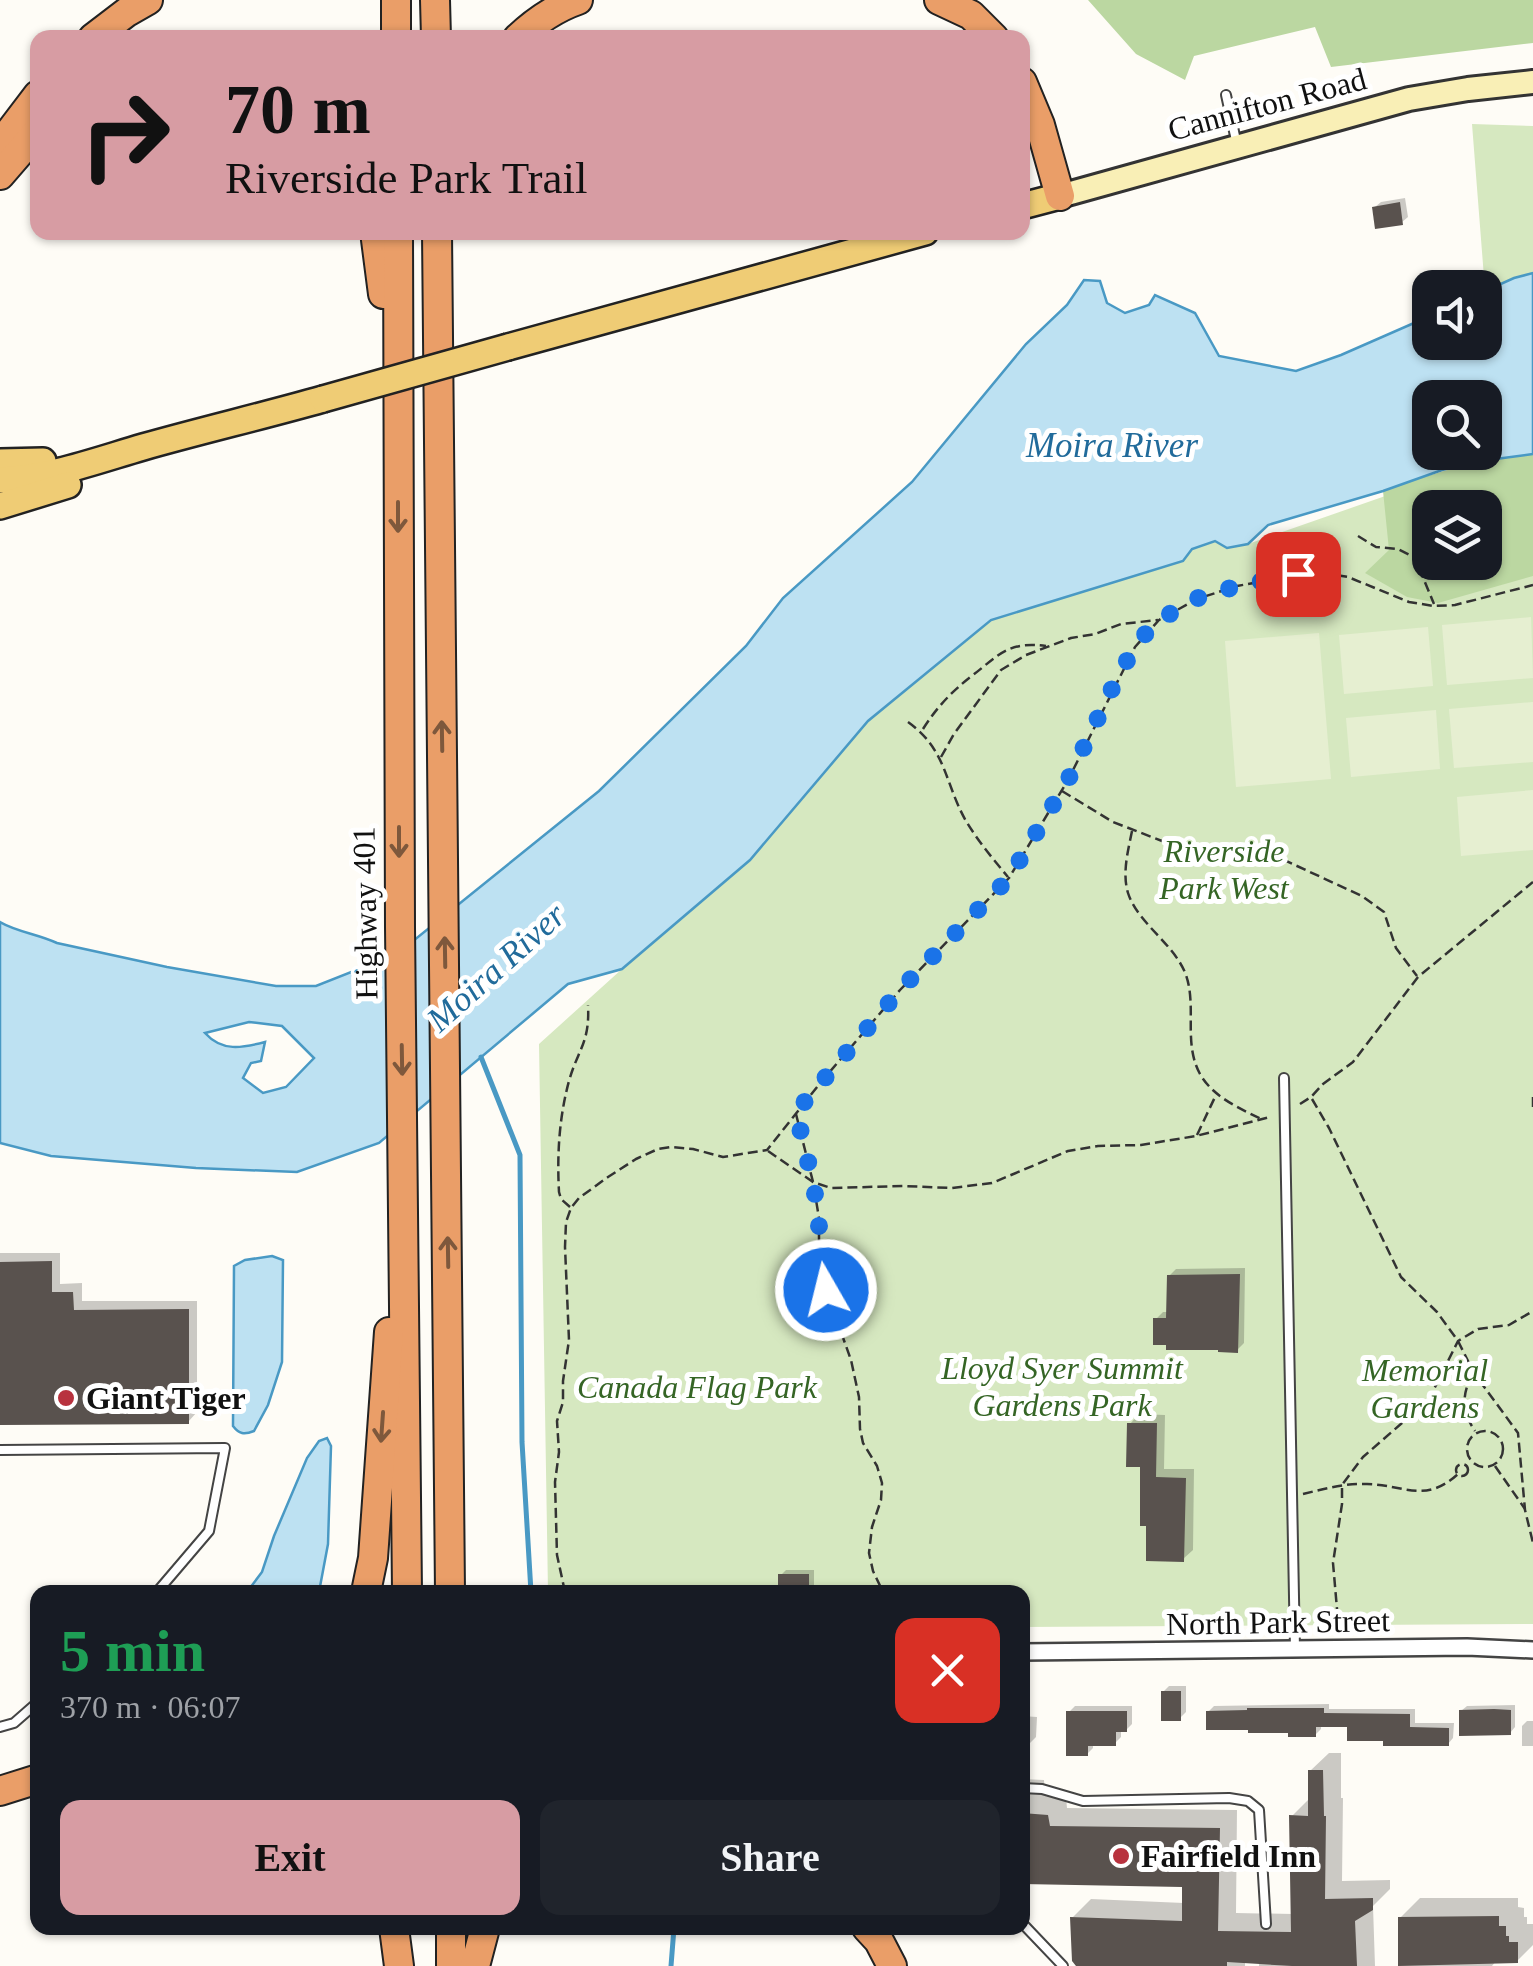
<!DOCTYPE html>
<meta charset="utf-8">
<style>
body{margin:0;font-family:Georgia,serif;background:#20242c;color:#f1f3f6;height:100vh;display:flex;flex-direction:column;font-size:38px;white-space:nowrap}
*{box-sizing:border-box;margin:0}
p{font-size:32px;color:#9ea1a6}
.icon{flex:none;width:55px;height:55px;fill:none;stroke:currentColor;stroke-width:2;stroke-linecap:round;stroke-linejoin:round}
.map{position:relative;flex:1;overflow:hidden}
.drawer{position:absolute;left:30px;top:1585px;width:1000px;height:350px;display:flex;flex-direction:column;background:#171b24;border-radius:20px;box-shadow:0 2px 8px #0004}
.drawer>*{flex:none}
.top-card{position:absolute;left:30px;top:30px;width:1000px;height:210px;border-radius:20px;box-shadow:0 2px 8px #0004;background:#d79ca3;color:#111;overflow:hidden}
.buttons{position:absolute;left:1412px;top:270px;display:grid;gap:20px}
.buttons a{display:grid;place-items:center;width:90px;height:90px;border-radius:20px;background:#171b24;box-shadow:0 2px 8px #0004;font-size:50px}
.pin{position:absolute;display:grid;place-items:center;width:85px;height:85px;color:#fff;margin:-42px;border-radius:20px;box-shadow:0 5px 15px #0006}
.me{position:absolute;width:110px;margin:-55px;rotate:352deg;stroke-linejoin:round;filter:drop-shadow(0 0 8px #0008)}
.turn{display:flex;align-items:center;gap:35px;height:210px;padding:0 30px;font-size:45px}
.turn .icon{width:130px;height:130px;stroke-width:2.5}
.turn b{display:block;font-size:70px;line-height:85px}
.round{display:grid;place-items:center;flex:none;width:105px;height:105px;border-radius:20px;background:#20242c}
.head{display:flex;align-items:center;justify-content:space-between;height:170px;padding:0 30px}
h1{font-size:60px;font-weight:700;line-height:75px;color:#1e9e55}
.button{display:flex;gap:20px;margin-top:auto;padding:20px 30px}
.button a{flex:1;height:115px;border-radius:20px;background:#d79ca3;color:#111;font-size:40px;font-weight:700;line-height:115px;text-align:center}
.button a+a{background:#20242c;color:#f1f3f6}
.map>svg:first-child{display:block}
</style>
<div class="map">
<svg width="1533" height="1966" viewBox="0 0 1533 1966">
<rect width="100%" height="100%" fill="#fefcf6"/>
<!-- green -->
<g fill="#d6e8c0" fill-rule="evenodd">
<path d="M1472 124 1533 126V273L1514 278 1485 290Z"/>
<path d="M1533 454V1624L1023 1627 1022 1592H548L539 1044 622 969 717 889 868 721 991 620 1183 561 1192 549 1215 541 1227 548 1248 544 1451 473ZM1430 508H1485V562H1430Z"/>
</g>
<!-- forest -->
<g fill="#bbd7a1" fill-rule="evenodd">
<path d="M1088 0H1533V43L1331 67 1315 27 1194 56 1185 80 1136 54Z"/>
<path d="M1533 454V576L1438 603 1407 597 1365 573 1389 550 1383 491C1432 474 1481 457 1533 454ZM1430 508H1485V562H1430Z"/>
</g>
<!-- pitch -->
<g fill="#e6efd1">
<path d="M1531 617 1533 678 1447 685 1442 625Z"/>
<path d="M1428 627 1433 686 1344 694 1339 635Z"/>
<path d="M1319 633 1331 779 1236 787 1225 641Z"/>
<path d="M1533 702V762L1454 768 1449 709Z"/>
<path d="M1436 710 1440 769 1351 777 1346 718Z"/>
<path d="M1533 790V850L1461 856 1457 797Z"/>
</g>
<!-- water -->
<g fill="#bde1f2" stroke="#4999c4" stroke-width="2.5" fill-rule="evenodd">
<path d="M1533 273V454L1473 462 1442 470 1383 491 1268 525 1248 544 1227 548 1215 541 1192 549 1183 561 991 620 868 721 750 860 622 969 568 984 379 1143 297 1172 196 1168 51 1156 0 1143V922C17 932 38 934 57 943L167 967 276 986H316L397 954 599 791 746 646 783 598 912 482 1026 344 1067 305 1084 280 1100 281 1107 303 1125 313 1149 305 1155 295 1195 313 1219 356 1296 371 1341 355 1430 316V342H1485V291L1514 278ZM1430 398H1485V452H1430ZM249 1022 282 1026 314 1058 286 1087 263 1093 243 1078 251 1063 261 1061 265 1042C242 1048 222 1052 205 1033Z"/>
<path d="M272 1256 283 1260 282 1362 268 1405 254 1431C244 1435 239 1434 233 1426L234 1266 245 1260Z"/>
<path d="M327 1438 331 1446 328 1544 319 1592H247L262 1572 274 1536 307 1458 319 1441Z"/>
</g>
<!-- shadow -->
<g fill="#0003">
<path d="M1405 198 1408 217 1402 222 1375 207 1381 202Z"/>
<path d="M0 1253H60V1284L82 1283V1301H197V1412L188 1422 0 1423Z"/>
<path d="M1245 1268 1244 1343 1237 1350 1156 1319 1163 1312H1169V1276L1176 1269Z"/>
<path d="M1139 1414 1165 1415 1164 1469H1194L1193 1550 1183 1559 1130 1424Z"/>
<path d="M786 1570H814V1592H781V1575Z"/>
<path d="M1169 1686H1186V1712L1180 1718 1163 1692Z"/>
<path d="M1329 1704V1709H1415V1723H1454L1453 1738 1448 1744 1385 1738 1349 1724 1321 1725V1729L1315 1735 1208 1712 1214 1706Z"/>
<path d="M1515 1705V1727L1510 1733 1461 1711 1467 1706Z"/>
<path d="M1075 1706H1132V1724L1126 1730H1121V1737L1115 1743H1093V1748L1087 1754 1069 1712Z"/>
<path d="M1022 1716 1037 1717 1036 1737 1030 1743 1024 1742 1022 1748Z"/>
<path d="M1527 1721H1533V1746H1522V1726Z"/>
<path d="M1329 1753H1341V1798H1343L1342 1881 1390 1880V1889L1373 1906 1375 1966H1259V1960H1245V1966H1079L1072 1918 1091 1899 1184 1903V1884L1022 1882V1779L1044 1780 1045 1796 1066 1797 1067 1808 1237 1810 1236 1913 1293 1914 1292 1816 1310 1798V1771Z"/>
<path d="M1420 1898H1518V1907L1524 1908V1917H1527V1924H1533V1945L1517 1961H1496L1492 1966H1400V1918Z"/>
</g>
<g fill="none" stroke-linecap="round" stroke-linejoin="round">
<!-- stream -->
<g stroke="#4999c4" stroke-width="5">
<path d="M481 1057 520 1155 522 1442 531 1592"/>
<path d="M671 1966 674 1928"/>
</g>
</g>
<!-- building -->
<g fill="#59524e">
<path d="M1400 202 1403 225 1375 229 1372 207Z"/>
<path d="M52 1261V1292H73L74 1310 189 1309V1424L0 1425V1262Z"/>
<path d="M1240 1274 1238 1353 1218 1352V1350H1166V1345H1153V1318H1166L1167 1275Z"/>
<path d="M1127 1423H1157L1156 1477 1186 1478 1184 1562 1146 1561V1526H1140V1467H1126Z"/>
<rect x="778" y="1574" width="31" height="18"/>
<rect x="1161" y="1691" width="20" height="30"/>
<path d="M1247 1708H1324V1713L1410 1714V1727L1449 1728V1746H1383V1741H1347V1727H1316V1737H1288V1733H1248V1730H1206V1711L1247 1710Z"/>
<path d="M1494 1709 1511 1710V1735L1459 1736V1710Z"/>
<path d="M1066 1711H1127V1732H1116V1746H1088V1756H1066Z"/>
<path d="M1308 1770H1323L1324 1816H1326L1325 1899 1373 1898V1910L1355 1921 1357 1966H1292L1227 1962V1966H1076L1072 1961 1070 1917 1182 1921V1887L1022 1884V1813L1048 1815 1050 1826 1220 1828 1218 1931 1291 1932 1289 1815 1308 1816Z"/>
<path d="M1499 1916V1926H1506V1936H1509V1942H1518V1963L1398 1966V1917Z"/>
</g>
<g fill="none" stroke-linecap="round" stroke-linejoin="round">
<defs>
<g id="lane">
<path d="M1226 95 1237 145"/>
<path d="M1284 1078 1295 1649"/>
<path d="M0 1450 225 1448 209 1531 157 1592"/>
<path d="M0 1727 14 1723 38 1702"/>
<path d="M1022 1788 1042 1789 1083 1801 1229 1798 1248 1801 1259 1810 1266 1924"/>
<path d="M1022 1923 1063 1966"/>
</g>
<path id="street" d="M1022 1652 1467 1647 1533 1650"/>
<path id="secondary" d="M1060 196 1409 99 1468 89 1533 82"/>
<g id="primary">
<path d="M1022 206 1060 196"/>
<path d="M508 347 925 232"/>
<path d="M0 462 43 461"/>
<path d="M0 480C50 478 95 461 143 447 203 430 263 416 323 399"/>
<path d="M0 506 68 485"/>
</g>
<g id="highway">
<path d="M396 0V38"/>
<path d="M435 0 436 38"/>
<path d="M939 0 971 15 994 38"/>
<path d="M93 38 127 12 148 0"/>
<path d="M518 38C536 21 555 8 578 0"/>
<path d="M1022 82 1040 125 1060 196"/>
<path d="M0 145 38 95"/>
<path d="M0 175 38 131"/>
<path d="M375 232 383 294"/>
<path d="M398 232 400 927 407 1592"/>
<path d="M437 232 450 1592"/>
<path d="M366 1592 373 1558 389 1332"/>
<path d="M0 1791 38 1779"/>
<path d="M394 1928 399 1966"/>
<path d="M451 1928V1966"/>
<path d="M867 1928 879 1941 892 1966"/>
<path d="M475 1966 485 1928"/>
</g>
</defs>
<!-- lane casing -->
<use href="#lane" stroke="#444" stroke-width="12"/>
<!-- street casing -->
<use href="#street" stroke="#444" stroke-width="20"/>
<!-- secondary casing -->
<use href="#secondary" stroke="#333" stroke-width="28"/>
<!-- primary casing -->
<use href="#primary" stroke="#222" stroke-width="30"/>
<!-- highway casing -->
<use href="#highway" stroke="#222" stroke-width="32"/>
<!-- path -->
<g stroke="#333" stroke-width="2.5" stroke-dasharray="10 5" stroke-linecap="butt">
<path d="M1358 536 1376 547 1398 549 1419 560 1422 575 1434 604"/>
<path d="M908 722C947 750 944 782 966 821 978 841 993 859 1008 877"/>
<path d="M923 729C937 707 952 691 973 675 1000 654 1009 641 1046 646"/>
<path d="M941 757 954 734 1001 670 1026 655 1071 638 1095 634 1121 624 1158 620"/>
<path d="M1062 791 1113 822 1175 846 1214 859 1258 848 1362 896 1384 912 1396 948 1417 976"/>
<path d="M1132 831C1128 851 1122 873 1128 893 1138 924 1174 943 1186 975 1197 1007 1183 1043 1200 1074 1213 1097 1239 1108 1261 1119"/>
<path d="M1533 1097V1110"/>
<path d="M1312 1099 1329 1128 1401 1277 1437 1312 1458 1341 1474 1373 1518 1433 1525 1510 1533 1543"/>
<path d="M1300 1104 1311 1097 1323 1084 1353 1062 1418 977 1533 882"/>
<path d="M796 1114 813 1182 819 1218V1255L826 1290 851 1360 859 1397 860 1429 863 1443 877 1466 882 1483 881 1500 872 1527 869 1553 873 1571 883 1592"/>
<path d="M1197 1135 1215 1097"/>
<path d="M768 1151 813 1182 831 1188 904 1186 952 1188 992 1183 1068 1151 1098 1146 1141 1145 1196 1136 1270 1117"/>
<path d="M570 1207 561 1199 559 1192C557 1155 559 1118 569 1081 578 1049 590 1043 588 1005"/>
<path d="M1473 1374C1461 1394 1462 1412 1475 1431"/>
<path d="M1426 1408 1444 1407 1463 1408"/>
<circle cx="1485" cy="1449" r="18"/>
<circle cx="1462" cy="1470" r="6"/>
<path d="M1495 1466 1525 1509"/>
<path d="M1303 1494C1324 1489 1345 1483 1367 1484 1405 1485 1425 1504 1458 1474"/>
<path d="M565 1592 557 1555 555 1482 559 1452 557 1421 563 1402V1381L569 1340 565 1247 566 1222 571 1208 579 1198 608 1177 636 1159 658 1149 671 1147 693 1149 723 1157 767 1150 821 1082 900 990 1009 878 1068 780 1135 647 1159 620 1197 599 1237 586 1298 575 1329 574 1348 577 1409 602 1434 606 1455 605 1533 585"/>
<path d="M1339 1632 1333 1563 1342 1504V1485L1363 1457 1402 1423 1424 1409 1458 1341 1478 1329 1509 1325 1533 1311"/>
</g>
<!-- lane -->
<use href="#lane" stroke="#fff" stroke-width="8"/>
<!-- street -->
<use href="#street" stroke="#fff" stroke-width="15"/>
<!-- secondary -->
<use href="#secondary" stroke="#f9efb6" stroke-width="22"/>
<!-- primary -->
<use href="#primary" stroke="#efcc75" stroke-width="25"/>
<!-- highway -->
<use href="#highway" stroke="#ea9e68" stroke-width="28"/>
<defs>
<path id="primary-bridge" d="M323 399 508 347"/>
</defs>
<!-- primary-bridge casing -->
<use href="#primary-bridge" stroke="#222" stroke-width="30" stroke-linecap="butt"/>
<!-- primary-bridge -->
<use href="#primary-bridge" stroke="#efcc75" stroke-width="25"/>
</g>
<!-- one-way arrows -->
<defs><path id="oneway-shaft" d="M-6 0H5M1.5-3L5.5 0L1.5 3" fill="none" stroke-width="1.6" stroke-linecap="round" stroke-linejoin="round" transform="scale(2.5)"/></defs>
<g stroke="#7e583c">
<use href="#oneway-shaft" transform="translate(398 517) rotate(90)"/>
<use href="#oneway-shaft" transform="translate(442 736) rotate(-91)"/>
<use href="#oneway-shaft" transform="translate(399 842) rotate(90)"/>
<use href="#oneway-shaft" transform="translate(445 952) rotate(-91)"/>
<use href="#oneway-shaft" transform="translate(402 1060) rotate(89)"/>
<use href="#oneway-shaft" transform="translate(448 1252) rotate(-91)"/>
<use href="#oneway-shaft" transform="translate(382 1427) rotate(94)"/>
</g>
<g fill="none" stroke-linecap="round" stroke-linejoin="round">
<!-- route -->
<path stroke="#1a73e8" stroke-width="18" stroke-dasharray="0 32.4" d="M826 1290 819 1256V1218L813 1182 796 1112 900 990 1009 878 1068 780 1122 668 1146 633 1159 620 1198 598 1237 586 1298 574"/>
</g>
<!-- markers -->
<g fill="#b8323e" stroke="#fff" stroke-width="4">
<circle cx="66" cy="1398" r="10"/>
<circle cx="1121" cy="1856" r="10"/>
</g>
<g text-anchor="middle" stroke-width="10" stroke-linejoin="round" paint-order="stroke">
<!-- street labels -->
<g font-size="32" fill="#111" stroke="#fff">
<text transform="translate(1267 104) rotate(-15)" y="11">Cannifton Road</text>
<text transform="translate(365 913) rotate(-91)" y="11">Highway 401</text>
<text transform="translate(1278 1622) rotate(-1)" y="11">North Park Street</text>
</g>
<!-- park labels -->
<g font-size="32" font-style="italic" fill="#356525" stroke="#fff">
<text x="1224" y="862">Riverside<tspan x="1224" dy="37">Park West</tspan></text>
<text x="1062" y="1379">Lloyd Syer Summit<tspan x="1062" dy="37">Gardens Park</tspan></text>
<text x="1425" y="1381">Memorial<tspan x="1425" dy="37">Gardens</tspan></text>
<text x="697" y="1398">Canada Flag Park</text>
</g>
<!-- poi labels -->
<g font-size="32" font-weight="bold" fill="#111" stroke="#fff" text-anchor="start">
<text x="86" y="1409">Giant Tiger</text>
<text x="1141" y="1867">Fairfield Inn</text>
</g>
<!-- water labels -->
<g font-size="35" font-style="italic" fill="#216b9b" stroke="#fff">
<text x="1112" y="457">Moira River</text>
<text transform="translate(496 967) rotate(-42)" y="12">Moira River</text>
</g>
</g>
</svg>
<div class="buttons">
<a><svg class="icon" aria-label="sound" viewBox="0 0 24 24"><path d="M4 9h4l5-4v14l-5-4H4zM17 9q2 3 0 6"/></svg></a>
<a><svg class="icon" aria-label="search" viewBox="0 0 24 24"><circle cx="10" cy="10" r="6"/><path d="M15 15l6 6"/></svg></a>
<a><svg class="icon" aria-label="layers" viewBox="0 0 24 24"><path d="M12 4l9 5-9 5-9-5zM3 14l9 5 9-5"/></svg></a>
</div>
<div class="pin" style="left:1298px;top:574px;background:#d93025"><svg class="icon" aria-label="arrive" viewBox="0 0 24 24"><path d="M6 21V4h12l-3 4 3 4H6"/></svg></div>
<svg class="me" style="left:826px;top:1290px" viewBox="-20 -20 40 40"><circle r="17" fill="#1a73e8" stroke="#fff" stroke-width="3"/><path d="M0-11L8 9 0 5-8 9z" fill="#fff"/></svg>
<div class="top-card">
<div class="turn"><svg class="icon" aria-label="right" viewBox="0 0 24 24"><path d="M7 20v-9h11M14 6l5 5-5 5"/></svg><div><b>70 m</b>Riverside Park Trail</div></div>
</div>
<section class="drawer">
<div class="head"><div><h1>5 min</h1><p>370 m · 06:07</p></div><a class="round" style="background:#d93025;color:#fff"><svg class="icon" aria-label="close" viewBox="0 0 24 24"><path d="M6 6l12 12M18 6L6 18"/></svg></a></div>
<div class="button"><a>Exit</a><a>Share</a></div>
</section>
</div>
